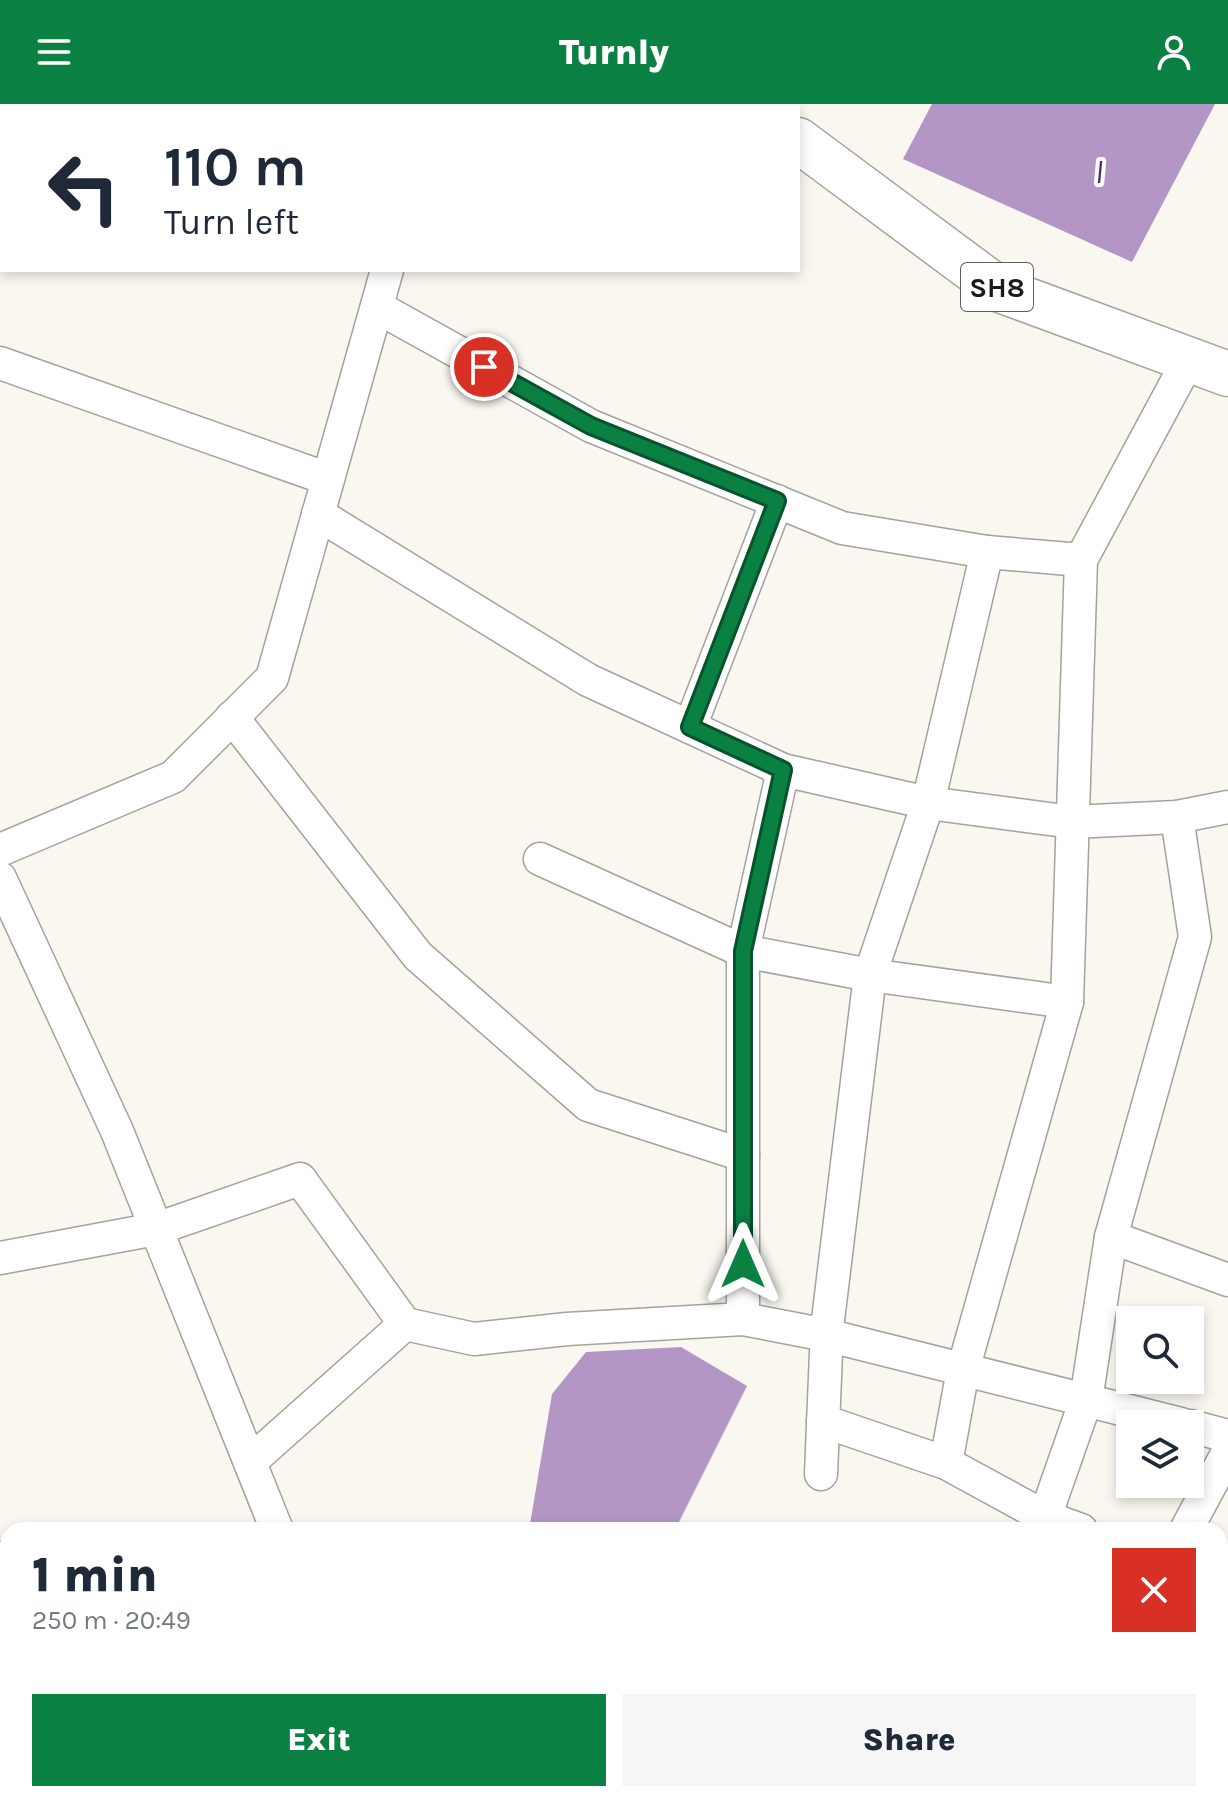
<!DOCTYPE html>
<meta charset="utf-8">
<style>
body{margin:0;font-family:Karla,sans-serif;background:#f6f6f7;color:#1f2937;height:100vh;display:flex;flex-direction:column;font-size:30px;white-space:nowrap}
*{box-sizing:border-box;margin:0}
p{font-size:26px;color:#747a83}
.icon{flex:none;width:44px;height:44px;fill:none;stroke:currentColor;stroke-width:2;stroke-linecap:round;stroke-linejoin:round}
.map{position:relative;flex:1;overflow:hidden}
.sheet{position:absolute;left:0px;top:1418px;width:1228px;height:280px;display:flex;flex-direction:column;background:#fff;border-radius:24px 24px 0 0;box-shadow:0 4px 12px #0003}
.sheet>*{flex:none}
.hud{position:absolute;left:0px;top:0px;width:800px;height:168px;box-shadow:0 4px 12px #0003;background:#fff;color:#1f2937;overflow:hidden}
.buttons{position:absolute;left:1116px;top:1202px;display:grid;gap:16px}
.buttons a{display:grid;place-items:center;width:88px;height:88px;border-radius:0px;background:#fff;box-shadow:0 4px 12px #0003;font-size:40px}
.pin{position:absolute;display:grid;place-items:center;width:68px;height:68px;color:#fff;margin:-34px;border:4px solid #fff;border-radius:50%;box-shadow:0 2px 8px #0007}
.me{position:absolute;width:88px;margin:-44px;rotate:0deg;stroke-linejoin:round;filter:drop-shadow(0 0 6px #0008)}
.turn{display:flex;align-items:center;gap:28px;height:168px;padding:0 32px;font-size:36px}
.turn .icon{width:104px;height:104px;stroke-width:2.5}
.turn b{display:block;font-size:56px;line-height:68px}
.round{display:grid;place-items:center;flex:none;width:84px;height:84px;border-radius:0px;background:#f6f6f7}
.overview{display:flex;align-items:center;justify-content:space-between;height:136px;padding:0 32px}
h1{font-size:48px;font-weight:800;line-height:60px}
.primary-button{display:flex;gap:16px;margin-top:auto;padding:16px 32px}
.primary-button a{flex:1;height:92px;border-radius:0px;background:#0b8043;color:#fff;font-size:32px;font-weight:800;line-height:92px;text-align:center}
.primary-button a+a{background:#f6f6f7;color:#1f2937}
header{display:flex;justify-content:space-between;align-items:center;height:104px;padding:0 32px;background:#0b8043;color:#fff;font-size:36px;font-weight:800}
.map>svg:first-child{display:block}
</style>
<header><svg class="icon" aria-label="menu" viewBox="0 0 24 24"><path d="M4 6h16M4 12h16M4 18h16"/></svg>Turnly<svg class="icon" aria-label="person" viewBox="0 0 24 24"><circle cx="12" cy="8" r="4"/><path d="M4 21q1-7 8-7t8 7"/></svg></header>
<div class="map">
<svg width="1228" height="1698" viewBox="0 0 1228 1698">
<defs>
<filter id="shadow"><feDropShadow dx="7" dy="-7" stdDeviation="2" flood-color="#0004"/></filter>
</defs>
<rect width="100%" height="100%" fill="#f9f7f0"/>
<!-- water -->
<g fill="#b396c6">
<path d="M932 0H1215L1132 158 903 55Z"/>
<path d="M681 1243 747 1282 675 1426H529L552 1290 586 1248Z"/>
</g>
<!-- building -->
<path fill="#c3c1b9" stroke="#7d7b74" stroke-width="2" filter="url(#shadow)" d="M482 0H602L482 2Z"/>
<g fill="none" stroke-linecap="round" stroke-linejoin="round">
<defs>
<g id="minor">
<path d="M434 2V0"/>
<path d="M377 203 591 322 842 424 987 448 1081 456"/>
<path d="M0 259 328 375"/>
<path d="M318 410 588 576 783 666 928 699 1072 718 1177 713 1228 703"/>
<path d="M232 613 418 852 588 1001 743 1051"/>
<path d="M690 623 777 397"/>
<path d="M0 746 173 673 272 574 387 166"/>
<path d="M540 755 743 847 870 871 1067 898"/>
<path d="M0 774 117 1027 277 1426"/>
<path d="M1111 1133 1228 1176"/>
<path d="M0 1154 156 1125 300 1075 405 1220 250 1358"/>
<path d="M743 1215V847L783 666"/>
<path d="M405 1220 474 1235 567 1225 743 1215 826 1231 1181 1320"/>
<path d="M823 1317 946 1359 1045 1413 1081 1426"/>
<path d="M1190 1322 1228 1332"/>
<path d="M946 1359 963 1266 1067 898 1081 456 1189 255"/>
<path d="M821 1370 827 1224 870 871 928 699 987 448"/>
<path d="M1045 1413 1086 1296 1111 1133 1195 833 1177 713"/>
<path d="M1186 1426 1228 1348"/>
<path d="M0 1454 8 1466"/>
<path d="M1220 1478 1228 1483"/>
<path d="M169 1690 175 1698"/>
<path d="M460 1690 467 1698"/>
<path d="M672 1690 687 1698"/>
<path d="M639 1698 643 1690"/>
<path d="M861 1698 866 1690"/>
</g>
<g id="primary">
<path d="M749 0 752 2"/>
<path d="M798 36 1000 186 1228 270"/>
</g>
</defs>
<!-- minor casing -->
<use href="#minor" stroke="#a4a29b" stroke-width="35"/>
<!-- primary casing -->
<use href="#primary" stroke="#a4a29b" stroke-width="47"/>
<!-- minor -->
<use href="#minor" stroke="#fff" stroke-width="32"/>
<!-- primary -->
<use href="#primary" stroke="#fff" stroke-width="44"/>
</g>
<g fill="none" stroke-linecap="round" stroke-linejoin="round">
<defs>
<path id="route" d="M484 263 591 322 777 397 690 623 783 666 743 847V1160"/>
</defs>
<!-- route casing -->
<use href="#route" stroke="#07532c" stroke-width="20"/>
<!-- route -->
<use href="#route" stroke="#0b8043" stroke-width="14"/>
</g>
<g text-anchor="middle" stroke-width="8" stroke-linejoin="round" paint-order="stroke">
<!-- shield labels -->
<rect fill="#fff" stroke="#5f5e5c" stroke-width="2" x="961" y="159" width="72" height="48" rx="6"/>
<g font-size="28" font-weight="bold" fill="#1a1916">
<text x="997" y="193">SH8</text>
</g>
<!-- water labels -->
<g font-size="32" font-style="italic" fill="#512b66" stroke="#fff">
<text x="1099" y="79">l</text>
</g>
</g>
</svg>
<div class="buttons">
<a><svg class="icon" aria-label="search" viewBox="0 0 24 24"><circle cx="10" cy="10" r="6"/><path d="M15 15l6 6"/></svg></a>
<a><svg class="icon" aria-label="layers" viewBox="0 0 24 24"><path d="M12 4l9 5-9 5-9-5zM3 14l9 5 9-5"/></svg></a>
</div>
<div class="pin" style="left:484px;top:263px;background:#d93025"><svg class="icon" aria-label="arrive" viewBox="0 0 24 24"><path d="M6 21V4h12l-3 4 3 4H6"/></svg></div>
<svg class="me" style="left:743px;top:1160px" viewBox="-20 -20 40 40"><path d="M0-17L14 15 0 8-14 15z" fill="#0b8043" stroke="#fff" stroke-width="4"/></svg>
<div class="hud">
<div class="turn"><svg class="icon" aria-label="left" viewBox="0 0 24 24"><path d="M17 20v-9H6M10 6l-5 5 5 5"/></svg><div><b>110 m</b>Turn left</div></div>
</div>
<section class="sheet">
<div class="overview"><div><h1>1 min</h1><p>250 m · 20:49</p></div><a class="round" style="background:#d93025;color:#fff"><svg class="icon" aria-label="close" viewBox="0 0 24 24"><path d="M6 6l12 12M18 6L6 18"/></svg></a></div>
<div class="primary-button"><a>Exit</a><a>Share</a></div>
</section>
</div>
